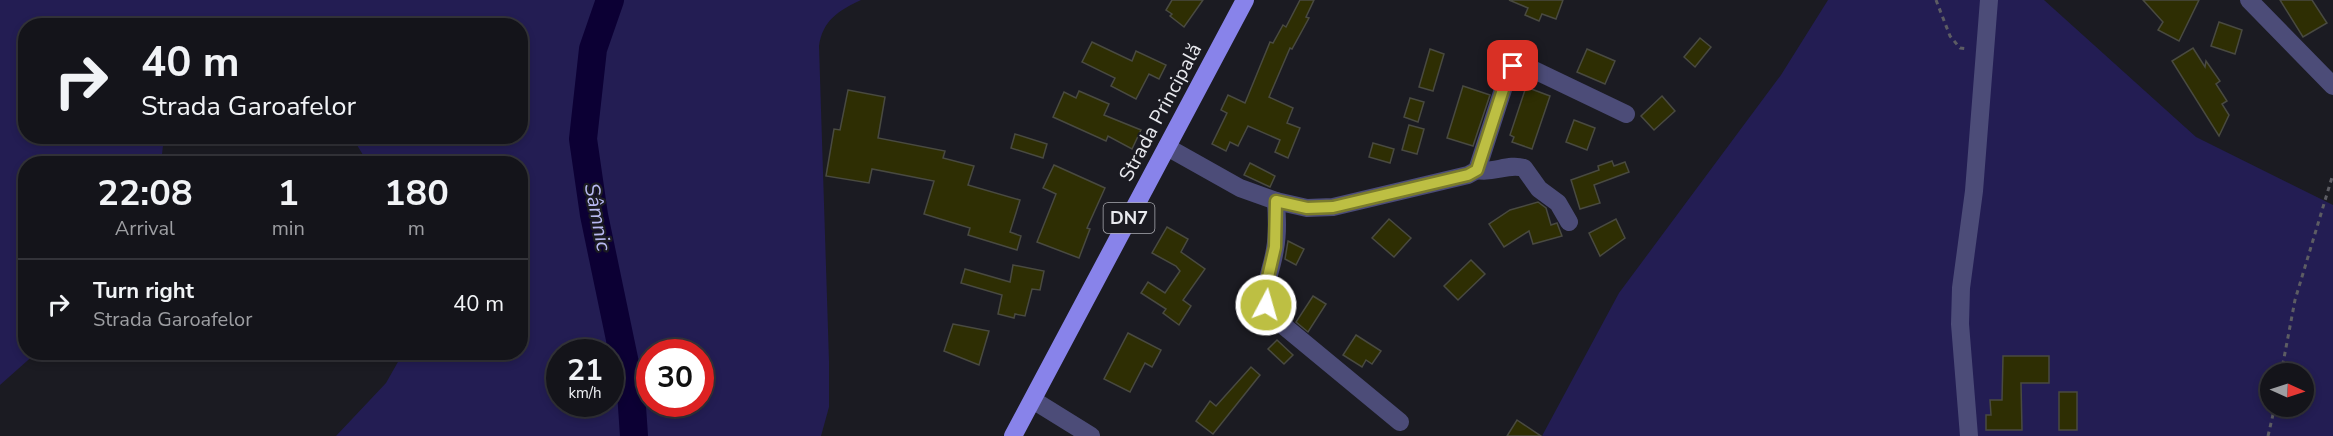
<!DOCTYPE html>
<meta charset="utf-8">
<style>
body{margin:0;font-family:"Nunito Sans",sans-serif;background:#1d1d23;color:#f1f3f6;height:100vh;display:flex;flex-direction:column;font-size:22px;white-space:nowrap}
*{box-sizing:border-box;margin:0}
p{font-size:20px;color:#9d9ea2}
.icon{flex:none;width:33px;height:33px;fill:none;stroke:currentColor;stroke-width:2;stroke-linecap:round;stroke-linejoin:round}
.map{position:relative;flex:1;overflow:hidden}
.side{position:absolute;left:18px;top:156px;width:510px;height:204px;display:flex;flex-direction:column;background:#14141a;border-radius:24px;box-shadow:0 3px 9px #0003,0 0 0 2px #333339}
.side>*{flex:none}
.top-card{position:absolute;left:18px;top:18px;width:510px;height:126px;border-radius:24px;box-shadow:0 3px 9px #0003,0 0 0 2px #333339;background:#14141a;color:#f1f3f6;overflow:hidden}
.needle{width:39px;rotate:93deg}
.tools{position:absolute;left:2260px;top:363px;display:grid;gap:12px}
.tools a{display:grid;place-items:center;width:54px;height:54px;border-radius:50%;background:#14141a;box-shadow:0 3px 9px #0003,0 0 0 2px #333339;font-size:30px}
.speed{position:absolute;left:546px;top:339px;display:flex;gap:12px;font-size:30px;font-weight:700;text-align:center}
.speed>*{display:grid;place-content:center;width:78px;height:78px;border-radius:50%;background:#14141a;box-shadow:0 3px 9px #0003,0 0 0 2px #333339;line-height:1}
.speed small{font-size:15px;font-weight:400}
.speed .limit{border:9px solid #d22;background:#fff;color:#111}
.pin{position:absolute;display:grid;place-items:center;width:51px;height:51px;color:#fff;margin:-26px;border-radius:12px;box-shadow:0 3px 9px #0006}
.me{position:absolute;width:66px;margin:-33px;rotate:6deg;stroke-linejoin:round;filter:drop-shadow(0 0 4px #0008)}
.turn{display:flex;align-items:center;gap:21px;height:126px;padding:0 24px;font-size:27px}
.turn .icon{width:78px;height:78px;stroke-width:2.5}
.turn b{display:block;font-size:42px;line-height:51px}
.eta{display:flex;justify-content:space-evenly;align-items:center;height:102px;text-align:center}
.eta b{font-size:36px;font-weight:700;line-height:42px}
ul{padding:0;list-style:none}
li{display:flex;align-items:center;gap:18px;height:90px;padding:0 24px;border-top:2px solid #333339}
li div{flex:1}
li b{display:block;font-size:22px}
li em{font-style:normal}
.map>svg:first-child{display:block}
</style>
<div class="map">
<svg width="2333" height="436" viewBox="0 0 2333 436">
<rect width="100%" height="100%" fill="#1b1b22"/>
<!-- green -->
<g fill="#231d53" fill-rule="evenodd">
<path d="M0 0H861C838 11 823 20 819 46L829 361V407L821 436H336L386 383 403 353 520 352V164L368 163 352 137 520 136V26H26V136L164 137 161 163 26 164V352L36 353 0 385ZM560 352H610V404H560ZM700 352V404H650V352Z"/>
<path d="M1828 0H2044L2196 137 2333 205V436H1542L1619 293 1781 75ZM2271 374H2304V406H2271Z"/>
</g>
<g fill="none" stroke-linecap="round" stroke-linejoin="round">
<!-- river -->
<path stroke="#0c0034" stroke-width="28" d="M610 0 593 49 583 139 594 215 631 392 634 436"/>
</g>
<!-- building -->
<g fill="#2e2e03" stroke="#494a41" stroke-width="1.5">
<path d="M1172 0H1203L1184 27 1170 16 1172 14 1166 10Z"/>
<path d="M1300 0H1314L1306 17 1309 18 1292 49 1290 48 1269 97 1293 108 1287 123 1300 128 1288 158 1275 152 1280 140 1248 126 1238 146 1230 142 1226 151 1212 144 1227 113 1221 110 1228 95 1245 103 1270 42 1273 43 1283 25 1286 27Z"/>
<path d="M1509 0H1563L1556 19 1542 14 1539 21 1525 15 1528 8Z"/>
<path d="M2143 0H2199L2179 41 2158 30 2163 22Z"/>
<path d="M2280 0H2312L2327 23 2303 37Z"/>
<path d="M2219 22 2242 30 2235 54 2211 46Z"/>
<path d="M1700 38 1711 47 1695 67 1684 57Z"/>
<path d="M1092 42 1132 61 1136 51 1166 65 1159 79 1149 74 1136 99 1111 86 1115 78 1082 62Z"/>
<path d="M2193 48 2205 67 2206 61 2220 81 2216 84 2227 101 2222 104 2229 115 2219 136 2172 61Z"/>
<path d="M1430 49 1444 54 1433 91 1419 87Z"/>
<path d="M1587 49 1615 61 1605 84 1577 72Z"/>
<path d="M1463 86 1490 95 1473 146 1447 138Z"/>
<path d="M1526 87 1550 96 1532 149 1512 142 1514 137 1510 135Z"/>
<path d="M848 90 885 97 878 138 945 151 943 158 974 166 968 185 1020 200 1010 232 1021 236 1017 250 968 235 970 228 924 214 934 181 872 169 869 183 826 176 834 129 840 130Z"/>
<path d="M1079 91 1109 104 1104 115 1141 130 1132 149 1108 136 1106 141 1053 117 1064 92 1076 98Z"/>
<path d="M1662 96 1675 111 1654 130 1641 116Z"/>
<path d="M1410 98 1424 102 1418 122 1404 117Z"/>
<path d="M1574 120 1595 128 1587 150 1566 142Z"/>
<path d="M1409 125 1424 129 1417 154 1402 150Z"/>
<path d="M1015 134 1047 144 1043 158 1011 148Z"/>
<path d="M1373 143 1394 149 1390 163 1369 157Z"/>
<path d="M1612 161 1614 166 1625 162 1629 172 1594 185 1600 203 1580 209 1571 180 1599 170 1598 166Z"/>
<path d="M1250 163 1275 176 1270 187 1244 175Z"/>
<path d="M1054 165 1105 188 1087 228 1090 229 1079 258 1037 242 1056 194 1043 188Z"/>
<path d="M1538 202 1546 208 1551 225 1557 223 1562 236 1533 244 1529 231 1504 247 1489 224 1510 210Z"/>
<path d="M1389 219 1411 238 1394 257 1372 238Z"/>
<path d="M1616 219 1625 238 1600 256 1589 233Z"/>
<path d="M1167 227 1188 239 1181 252 1205 269 1183 300 1191 306 1179 325 1163 313 1166 309 1141 293 1148 282 1165 293 1180 271 1176 266 1152 253Z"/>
<path d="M1288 241 1304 249 1296 265 1285 259Z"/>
<path d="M1471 260 1485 274 1458 300 1444 286Z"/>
<path d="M1013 265 1044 271 1040 290 1032 289 1025 316 1015 314 1014 318 998 314 1002 295 961 283 965 269 1010 282Z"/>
<path d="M1313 296 1326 304 1308 332 1296 322Z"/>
<path d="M953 324 989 331 979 365 944 351Z"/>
<path d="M1128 333 1161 350 1152 367 1145 363 1130 392 1104 379Z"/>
<path d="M1356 335 1381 351 1372 364 1366 360 1362 367 1343 355Z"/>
<path d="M1277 340 1293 355 1284 364 1268 349Z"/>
<path d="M2003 356H2049V383H2021L2022 430H1986V415H1991L1990 400H2002Z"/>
<path d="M1251 367 1260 375 1213 434 1196 421 1210 401 1216 406Z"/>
<rect x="2059" y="392" width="18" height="38"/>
<path d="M1517 420 1541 436H1507Z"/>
</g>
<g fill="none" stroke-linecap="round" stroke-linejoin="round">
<!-- path -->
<g stroke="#5c5c63" stroke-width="3" stroke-dasharray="4.5 4.5" stroke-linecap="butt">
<path d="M1936 0 1950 36 1960 48 1968 49"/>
<path d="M2281 374 2295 300 2333 174"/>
<path d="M2268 436 2275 406"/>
</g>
<!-- minor -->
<g stroke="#4c4c78" stroke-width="18">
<path d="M2249 0 2333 86"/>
<path d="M1167 147 1240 188 1276 201 1307 208 1333 207 1468 175 1477 170 1509 71 1513 66 1522 65 1532 69 1626 114"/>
<path d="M1477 170C1493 174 1508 163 1524 168L1539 189 1558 203 1569 222"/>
<path d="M1276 201C1277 217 1278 233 1275 249 1271 276 1258 292 1273 317L1400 422"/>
<path d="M1033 400 1091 436"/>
<path d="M1969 436 1960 324 1961 288 1974 191 1989 0"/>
</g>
<!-- trunk -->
<path stroke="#8883ea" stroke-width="18" d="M1013 436 1245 0"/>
</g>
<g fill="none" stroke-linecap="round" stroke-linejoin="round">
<defs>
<path id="route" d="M1266 305 1265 290 1275 247 1276 201 1307 208 1333 207 1468 175 1477 170 1509 71 1513 66"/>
</defs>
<!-- route casing -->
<use href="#route" stroke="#7b7c2c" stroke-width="15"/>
<!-- route -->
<use href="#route" stroke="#bdbf43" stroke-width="10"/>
</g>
<g text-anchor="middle" stroke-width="4.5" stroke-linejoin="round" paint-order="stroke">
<!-- shield labels -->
<rect fill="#1b1b22" stroke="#abacb2" stroke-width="1.5" x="1103.5" y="203" width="51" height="30" rx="4.5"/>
<g font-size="18" font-weight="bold" fill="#e9eaef">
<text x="1129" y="224">DN7</text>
</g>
<!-- street labels -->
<g font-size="20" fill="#e9eaef" stroke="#1b1b22">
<text transform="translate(1160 112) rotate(-62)" y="7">Strada Principală</text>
</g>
<!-- water labels -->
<g font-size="21" font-style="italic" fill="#b8b9f1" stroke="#1b1b22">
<text transform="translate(598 217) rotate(79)" y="7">Sâmnic</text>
</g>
</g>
</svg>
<div class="tools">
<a><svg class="needle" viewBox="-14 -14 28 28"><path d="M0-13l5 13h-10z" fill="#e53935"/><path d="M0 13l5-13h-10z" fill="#9d9ea2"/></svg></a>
</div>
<div class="speed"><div>21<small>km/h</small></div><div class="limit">30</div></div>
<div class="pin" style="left:1513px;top:66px;background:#d93025"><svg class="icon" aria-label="arrive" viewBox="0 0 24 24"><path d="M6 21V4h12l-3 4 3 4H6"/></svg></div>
<svg class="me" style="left:1266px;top:305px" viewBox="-20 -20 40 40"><circle r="17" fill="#bdbf43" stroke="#fff" stroke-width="3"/><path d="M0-11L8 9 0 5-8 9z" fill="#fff"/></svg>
<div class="top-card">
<div class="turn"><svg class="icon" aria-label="right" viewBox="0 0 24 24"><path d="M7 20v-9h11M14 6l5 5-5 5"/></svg><div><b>40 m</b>Strada Garoafelor</div></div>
</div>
<section class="side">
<div class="eta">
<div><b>22:08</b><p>Arrival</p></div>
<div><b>1</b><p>min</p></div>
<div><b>180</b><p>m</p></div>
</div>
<ul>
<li><svg class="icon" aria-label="right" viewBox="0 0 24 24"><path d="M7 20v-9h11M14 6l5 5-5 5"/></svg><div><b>Turn right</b><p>Strada Garoafelor</p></div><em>40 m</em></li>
</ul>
</section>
</div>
